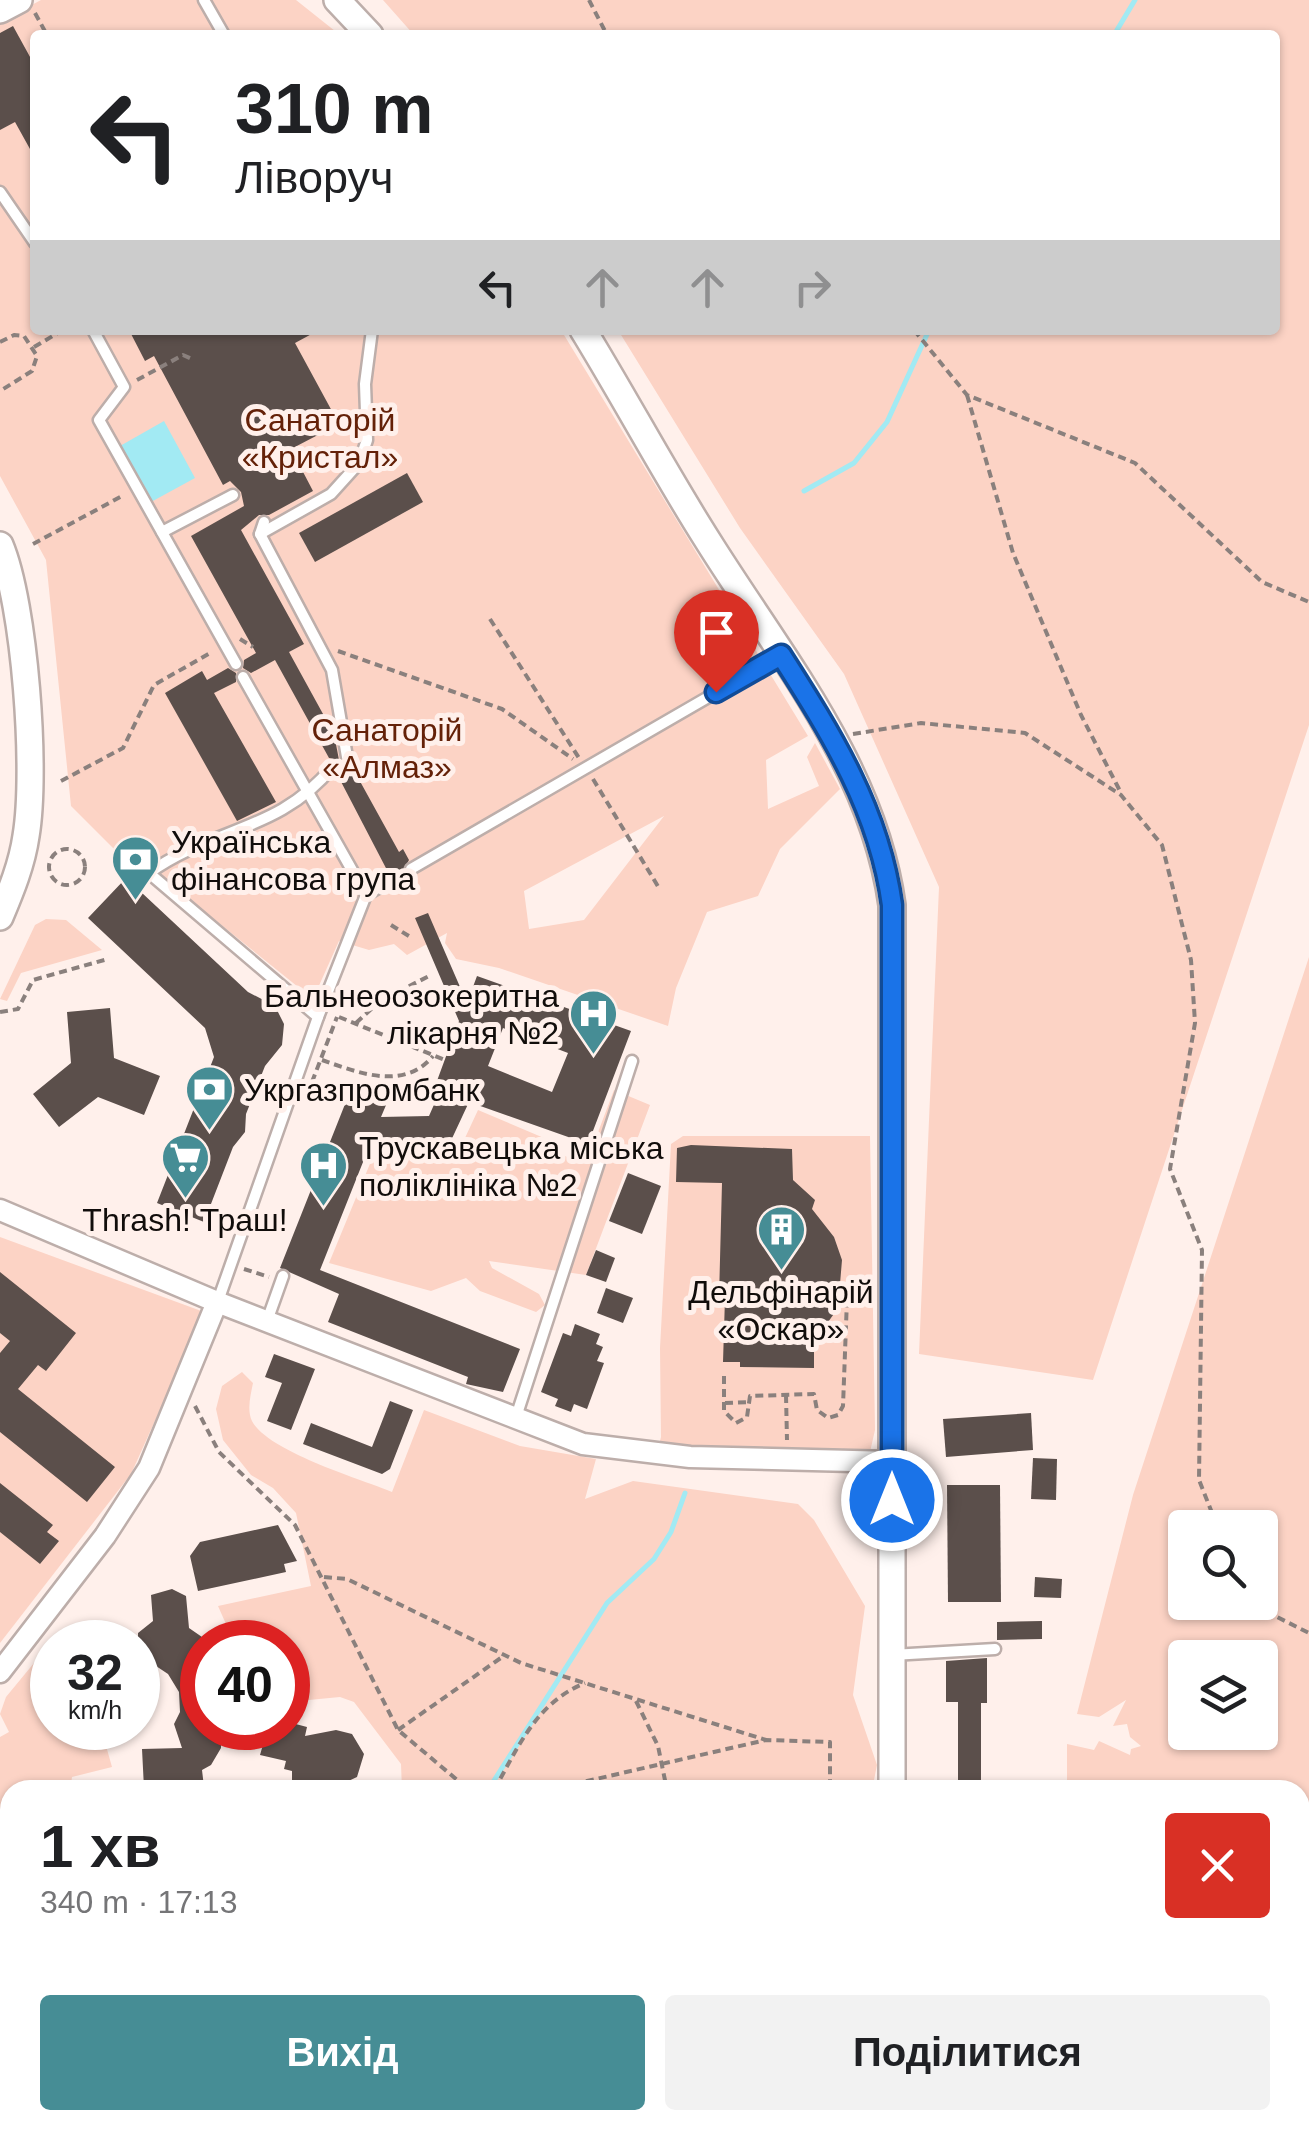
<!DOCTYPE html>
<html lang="uk">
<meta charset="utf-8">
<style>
body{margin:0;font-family:Arial,sans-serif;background:#f2f2f2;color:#202124;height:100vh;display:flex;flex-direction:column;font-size:38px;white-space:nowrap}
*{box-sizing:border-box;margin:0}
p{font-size:32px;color:#757577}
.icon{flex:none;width:55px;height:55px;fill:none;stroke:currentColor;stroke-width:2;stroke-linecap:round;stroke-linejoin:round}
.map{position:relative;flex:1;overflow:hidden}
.sheet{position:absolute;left:0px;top:1780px;width:1310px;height:350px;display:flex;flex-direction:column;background:#fff;border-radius:30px 30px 0 0;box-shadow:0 2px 8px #0004}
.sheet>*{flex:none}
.banner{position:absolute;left:30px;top:30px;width:1250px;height:305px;border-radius:10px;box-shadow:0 2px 8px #0004;background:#fff;color:#202124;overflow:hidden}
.fabs{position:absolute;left:1168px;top:1510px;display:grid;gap:20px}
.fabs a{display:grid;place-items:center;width:110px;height:110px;border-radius:10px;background:#fff;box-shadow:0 2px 8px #0004;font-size:50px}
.speed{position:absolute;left:30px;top:1620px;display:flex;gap:20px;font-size:50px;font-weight:700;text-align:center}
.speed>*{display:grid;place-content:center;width:130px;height:130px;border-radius:50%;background:#fff;box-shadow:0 2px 8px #0004;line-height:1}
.speed small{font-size:25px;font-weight:400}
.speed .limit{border:15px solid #d22;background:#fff;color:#111}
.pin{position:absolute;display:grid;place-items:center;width:85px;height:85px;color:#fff;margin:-102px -42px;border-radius:50% 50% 50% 0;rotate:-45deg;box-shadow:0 0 10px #0007}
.pin .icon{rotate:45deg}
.me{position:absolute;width:110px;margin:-55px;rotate:0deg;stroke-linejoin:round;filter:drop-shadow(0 0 8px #0008)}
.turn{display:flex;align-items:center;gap:35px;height:210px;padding:0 40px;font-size:45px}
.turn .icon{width:130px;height:130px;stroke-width:2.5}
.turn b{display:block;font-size:70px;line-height:85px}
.lanes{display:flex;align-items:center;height:95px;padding:0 40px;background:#0003;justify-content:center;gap:50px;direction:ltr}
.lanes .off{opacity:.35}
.round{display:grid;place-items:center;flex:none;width:105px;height:105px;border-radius:10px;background:#f2f2f2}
.headline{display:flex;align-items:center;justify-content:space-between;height:170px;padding:0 40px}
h1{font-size:60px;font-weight:700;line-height:75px}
.button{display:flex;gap:20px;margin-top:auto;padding:20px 40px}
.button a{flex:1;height:115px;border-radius:10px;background:#468d95;color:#fff;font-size:40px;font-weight:700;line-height:115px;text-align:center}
.button a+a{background:#f2f2f2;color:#202124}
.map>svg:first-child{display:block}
</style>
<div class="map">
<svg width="1309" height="2130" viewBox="0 0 1309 2130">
<rect width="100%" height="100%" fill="#fff0eb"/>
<!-- green -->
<g fill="#fcd3c5" fill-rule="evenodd">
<path d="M41 0H296L340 35H35V330H561L808 736 766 760 768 809 819 786 807 757 815 743 840 789 780 849 758 896 707 912 676 988 668 1026 499 968 456 959 445 943 447 933 407 955 394 944 369 950 339 941 313 999 158 874 146 865 127 862 71 806 46 560 0 476V22ZM664 816 584 920 529 929 524 891Z"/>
<path d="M383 0H1309V725L1093 1380 919 1354 939 887 844 674 740 528 618 330H1275V35H414Z"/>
<path d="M46 919 66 920 102 950 21 973 7 1001 0 999 35 925Z"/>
<path d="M1309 957V2130H910V2120H1300V1790H1067V1744L1094 1750 1099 1741 1130 1755 1131 1749 1141 1746 1130 1737 1127 1724 1113 1726 1126 1700 1099 1717 1077 1714 1133 1495ZM1185 1528H1260V1602H1185ZM1185 1658H1260V1732H1185Z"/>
<path d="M614 1090 650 1105 586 1275 489 1261 492 1268 539 1294 545 1305 536 1312 480 1291 466 1278 431 1291 329 1263 374 1154 458 1153 478 1110 551 1141 557 1153 586 1164Z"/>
<path d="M683 1136H870L875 1430 870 1452 657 1453 661 1437 660 1348 671 1144Z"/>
<path d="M0 1237 204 1312 131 1474 0 1643Z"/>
<path d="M242 1372 253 1383C251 1393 248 1405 250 1415 255 1448 361 1479 392 1492L424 1410 520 1446 596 1459 585 1499 633 1481 798 1504 814 1520 865 1606 853 1695 877 1765 872 1790H402L401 1764 354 1702 340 1697 288 1702V1642H234L218 1606 311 1586 296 1513 273 1488 251 1475 223 1440 216 1409 222 1386Z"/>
<path d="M62 1629 74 1636 75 1642H52V1728H101L112 1767 72 1777 71 1785 82 1790H10V1952L0 1951V1737L9 1732 0 1714 6 1697Z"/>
<path d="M0 1975 10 1976V2120H500L506 2130H0Z"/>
</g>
<!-- water -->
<path fill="#a2eaf3" d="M164 421 195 478 151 502 120 446Z"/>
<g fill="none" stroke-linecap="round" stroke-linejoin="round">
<!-- stream -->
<g stroke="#a2eaf3" stroke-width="5">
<path d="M1114 35 1135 0"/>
<path d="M804 491 854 463 887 422 929 330"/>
<path d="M488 1790 607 1603 654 1559 671 1532 685 1493"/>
<path d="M341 2130 349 2120"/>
</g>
</g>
<!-- building -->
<g fill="#5b4f4b" fill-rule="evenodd">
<path d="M13 26 35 66V158L15 122 0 130V33Z"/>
<path d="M129 330H319L295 343 339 424 291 449 313 491 269 515H259L241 530 304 644 289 652 334 734 339 760 329 758 275 660 251 673 243 668 244 660 256 653 191 536 244 506 241 492 230 481 223 485 154 356 145 361Z"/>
<path d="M407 473 423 502 315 562 299 533Z"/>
<path d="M228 668 236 673V682L214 693 276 802 237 821 165 693 202 671 207 680Z"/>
<path d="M341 763 351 765 399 852 403 849 409 860 403 871 388 872 337 774Z"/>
<path d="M126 878 248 992 275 1006 284 1024 282 1045 265 1066 246 1114 245 1132 233 1147 204 1222 157 1203 214 1057 205 1028 88 918Z"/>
<path d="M428 913 467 1003 477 976 631 1031 588 1144 469 1102 448 1147H369L320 1270 520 1349 503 1392 466 1384 468 1377 328 1322 339 1294 280 1268 353 1084 389 1098 381 1117 429 1116 440 1091 434 1089 459 1021 415 918ZM503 1028 568 1053 552 1092 488 1066Z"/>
<path d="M110 1008 114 1058 160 1076 144 1115 98 1097 59 1127 33 1094 71 1063 67 1012Z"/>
<path d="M691 1145 792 1149 793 1180 815 1200 812 1209 834 1237 842 1260 838 1308 814 1342V1368L740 1367V1362H723L725 1298H719L722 1183 676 1182 677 1148Z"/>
<path d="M628 1173 661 1186 642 1234 609 1221Z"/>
<path d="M596 1250 615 1258 606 1282 586 1275Z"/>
<path d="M0 1272 76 1333 46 1371 38 1365 18 1389 115 1467 87 1502 0 1432V1353L10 1341 0 1333Z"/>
<path d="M606 1288 633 1298 623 1323 597 1313Z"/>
<path d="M575 1324 600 1334 596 1344 603 1347 597 1361 604 1363 587 1409 574 1404 571 1412 555 1406 558 1399 541 1392 563 1333 571 1336Z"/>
<path d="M274 1354 315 1369 291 1430 267 1421 282 1383 265 1377Z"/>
<path d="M390 1401 413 1410 390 1469 382 1474 303 1444 311 1423 372 1447Z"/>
<path d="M1031 1413 1033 1450 946 1457 943 1419Z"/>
<path d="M1033 1458 1057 1459 1056 1500 1031 1499Z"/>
<path d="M0 1483 53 1525 47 1532 59 1541 40 1564 0 1532Z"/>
<path d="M947 1485H1000L1001 1602H948Z"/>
<path d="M278 1525 297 1561 284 1564 286 1572 198 1591 190 1556 200 1542Z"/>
<path d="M1035 1577 1062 1579 1061 1598 1034 1597Z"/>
<path d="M172 1589 186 1596 189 1628 202 1637V1728H221V1748L211 1765 202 1770 204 1787 144 1788 142 1749 182 1748 174 1724 180 1712 179 1692 168 1674 138 1654V1633L153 1621 151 1595Z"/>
<path d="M1042 1621V1639L997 1640V1622Z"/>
<path d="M987 1658V1703H981V1790H958V1702H946V1661Z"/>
<path d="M288 1722 307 1727 305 1736 336 1730 352 1734 364 1754 357 1777 342 1784 323 1781 320 1790H292V1771L284 1769 286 1761 260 1755 266 1734 271 1736 273 1728H288Z"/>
</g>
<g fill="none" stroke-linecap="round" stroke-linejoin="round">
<defs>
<g id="service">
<path d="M204 0 224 35"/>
<path d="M0 192 35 243"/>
<path d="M93 330 124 387 99 420 236 664"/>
<path d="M264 522 260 534 332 670 347 757"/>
<path d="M162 532 233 495"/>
<path d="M260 534 331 494 359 463 367 440 365 384 372 330"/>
<path d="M243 677 366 895 318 1017"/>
<path d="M411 869 781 655"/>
<path d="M366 895 395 878"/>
<path d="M218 1301 318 1017 149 873C213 827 280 832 333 766"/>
<path d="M267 1321 283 1276"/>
<path d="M516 1417 632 1061"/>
<path d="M892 1655 995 1649"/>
<path d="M0 1969 10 1971"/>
</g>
<g id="minor">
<path d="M0 1210 217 1302 583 1444 690 1457 893 1462"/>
<path d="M0 1672 105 1536 149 1468 217 1302"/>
</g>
<g id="tertiary">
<path d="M337 0 370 35"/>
<path d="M0 10 19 0"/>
<path d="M583 330C626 400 664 472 708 541 780 656 873 767 892 905V1790"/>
<path d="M0 545C25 605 37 771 26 836 22 864 11 891 0 917"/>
<path d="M892 2120V2130"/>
</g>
</defs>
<!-- service casing -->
<use href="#service" stroke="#bdaeaa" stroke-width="15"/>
<!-- minor casing -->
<use href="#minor" stroke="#bdaeaa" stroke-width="25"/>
<!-- tertiary casing -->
<use href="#tertiary" stroke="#bdaeaa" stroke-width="30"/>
<!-- path -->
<g stroke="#8a807d" stroke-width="4" stroke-dasharray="8 5" stroke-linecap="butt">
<path d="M589 0 607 35"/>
<path d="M35 13 47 35"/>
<path d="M914 330 967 395 1135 463 1262 582 1309 602"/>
<path d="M0 342 14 335 24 336 37 356 32 371 0 391"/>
<path d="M34 347 63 330"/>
<path d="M137 380 183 355 194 360"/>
<path d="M967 395 1013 553 1081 715 1120 791"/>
<path d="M33 544 124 495"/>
<path d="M490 619 579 758"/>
<path d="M240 639 253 647"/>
<path d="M338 651 502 709 573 759"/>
<path d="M853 734 921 723 1025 733 1121 795 1162 845 1191 960 1195 1023 1170 1169 1202 1250 1199 1480 1218 1528"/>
<path d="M593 779 659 888"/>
<path d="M61 781 123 748 154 685 212 652"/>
<circle cx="67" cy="867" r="18"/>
<path d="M391 925 412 938"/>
<path d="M0 1012 18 1009 33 980 108 959"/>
<path d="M339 1017 445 1060"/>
<path d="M356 1023 380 1001 431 975"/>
<path d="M322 1060C359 1073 404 1091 433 1056"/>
<path d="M312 1082 337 1017"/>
<path d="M244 1269 269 1277"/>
<path d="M724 1376V1411L736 1423 747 1417 750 1396 814 1394 817 1410 828 1418 838 1415 843 1406 847 1299"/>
<path d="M786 1395 787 1440"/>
<path d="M725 1403 750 1402"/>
<path d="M195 1406 219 1452 295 1525 398 1730 469 1790"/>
<path d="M324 1577 347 1579 521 1663 766 1740"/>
<path d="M1260 1599 1271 1614 1309 1633"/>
<path d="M636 1701 658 1746 667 1790"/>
<path d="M398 1730 505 1655"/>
<path d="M494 1790C519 1746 536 1703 585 1683"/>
<path d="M548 1790 766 1740 830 1742V1790"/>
<path d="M35 2120V2130"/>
<path d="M225 2120 237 2130"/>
<path d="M516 2120 522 2130"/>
<path d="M198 2130 200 2120"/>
<path d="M320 2130 328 2120"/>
</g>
<!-- service -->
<use href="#service" stroke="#fff" stroke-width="10"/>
<!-- minor -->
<use href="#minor" stroke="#fff" stroke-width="20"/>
<!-- tertiary -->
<use href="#tertiary" stroke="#fff" stroke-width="25"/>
</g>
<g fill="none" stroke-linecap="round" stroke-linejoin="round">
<defs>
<path id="route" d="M716 692 781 655C832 735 879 810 892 905V1500"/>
</defs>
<!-- route casing -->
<use href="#route" stroke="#114b97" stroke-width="25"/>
<!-- route -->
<use href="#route" stroke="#1a73e8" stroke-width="18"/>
</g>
<!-- icons -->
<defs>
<symbol id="bank-pin" viewBox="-11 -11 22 30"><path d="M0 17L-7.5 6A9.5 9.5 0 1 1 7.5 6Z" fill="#468d95" stroke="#fff0eb"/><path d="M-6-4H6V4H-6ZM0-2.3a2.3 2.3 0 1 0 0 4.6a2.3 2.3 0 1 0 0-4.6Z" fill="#fff"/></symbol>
<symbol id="hospital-pin" viewBox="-11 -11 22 30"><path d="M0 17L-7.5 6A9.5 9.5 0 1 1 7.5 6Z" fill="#468d95" stroke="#fff0eb"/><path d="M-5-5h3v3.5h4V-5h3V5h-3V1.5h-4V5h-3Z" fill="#fff"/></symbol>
<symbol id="supermarket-pin" viewBox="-11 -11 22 30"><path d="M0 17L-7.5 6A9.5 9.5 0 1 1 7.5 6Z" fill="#468d95" stroke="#fff0eb"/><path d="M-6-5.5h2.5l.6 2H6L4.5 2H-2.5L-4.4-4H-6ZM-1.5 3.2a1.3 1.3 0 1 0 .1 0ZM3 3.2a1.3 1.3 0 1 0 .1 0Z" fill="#fff"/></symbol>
<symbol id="building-pin" viewBox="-11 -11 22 30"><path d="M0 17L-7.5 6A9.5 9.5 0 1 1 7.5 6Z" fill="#468d95" stroke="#fff0eb"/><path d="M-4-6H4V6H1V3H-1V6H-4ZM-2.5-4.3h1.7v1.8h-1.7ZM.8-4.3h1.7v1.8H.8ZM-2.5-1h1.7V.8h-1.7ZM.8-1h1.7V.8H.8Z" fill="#fff"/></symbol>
</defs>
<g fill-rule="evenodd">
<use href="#bank-pin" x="108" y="832" width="55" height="75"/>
<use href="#hospital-pin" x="566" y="986" width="55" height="75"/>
<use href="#bank-pin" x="182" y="1062" width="55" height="75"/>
<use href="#supermarket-pin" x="158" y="1130" width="55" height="75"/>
<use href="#hospital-pin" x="296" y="1138" width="55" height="75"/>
<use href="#building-pin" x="754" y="1202" width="55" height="75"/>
</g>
<g text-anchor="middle" stroke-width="10" stroke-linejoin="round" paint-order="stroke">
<!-- park labels -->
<g font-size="32" fill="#642108" stroke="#fff0eb">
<text x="320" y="431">Санаторій<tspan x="320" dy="37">«Кристал»</tspan></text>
<text x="387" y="741">Санаторій<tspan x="387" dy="37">«Алмаз»</tspan></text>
</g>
<!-- poi labels -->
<g font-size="32" fill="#110d0b" stroke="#fff0eb" text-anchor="start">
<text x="171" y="853">Українська<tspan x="171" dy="37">фінансова група</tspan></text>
<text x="559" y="1007" text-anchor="end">Бальнеоозокеритна<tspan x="559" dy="37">лікарня №2</tspan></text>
<text x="244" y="1101">Укргазпромбанк</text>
<text x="359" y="1159">Трускавецька міська<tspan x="359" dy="37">поліклініка №2</tspan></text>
<text x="185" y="1231" text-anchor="middle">Thrash! Траш!</text>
<text x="781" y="1303" text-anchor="middle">Дельфінарій<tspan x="781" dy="37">«Оскар»</tspan></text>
</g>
</g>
</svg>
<div class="fabs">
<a><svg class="icon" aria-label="search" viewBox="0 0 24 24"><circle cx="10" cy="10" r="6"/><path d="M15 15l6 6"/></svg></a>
<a><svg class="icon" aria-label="layers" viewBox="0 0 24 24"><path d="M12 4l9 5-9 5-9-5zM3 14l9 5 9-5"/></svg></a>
</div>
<div class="speed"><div>32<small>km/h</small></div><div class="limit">40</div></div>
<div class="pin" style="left:716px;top:692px;background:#d93025"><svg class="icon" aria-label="arrive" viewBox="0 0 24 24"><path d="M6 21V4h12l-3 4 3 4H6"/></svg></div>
<svg class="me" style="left:892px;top:1500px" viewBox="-20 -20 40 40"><circle r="17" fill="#1a73e8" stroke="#fff" stroke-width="3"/><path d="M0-11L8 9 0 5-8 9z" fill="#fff"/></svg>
<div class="banner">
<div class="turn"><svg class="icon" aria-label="left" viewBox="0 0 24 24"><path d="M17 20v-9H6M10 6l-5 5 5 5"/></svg><div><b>310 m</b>Ліворуч</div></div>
<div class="lanes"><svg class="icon" aria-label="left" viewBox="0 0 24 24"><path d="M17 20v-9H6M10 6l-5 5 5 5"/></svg><svg class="icon off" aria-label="ahead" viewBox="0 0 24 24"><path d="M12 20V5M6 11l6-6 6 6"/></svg><svg class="icon off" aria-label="ahead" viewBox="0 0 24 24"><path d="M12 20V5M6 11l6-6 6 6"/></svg><svg class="icon off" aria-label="right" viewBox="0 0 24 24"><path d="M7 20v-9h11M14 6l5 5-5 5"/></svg></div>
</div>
<section class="sheet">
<div class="headline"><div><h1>1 хв</h1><p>340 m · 17:13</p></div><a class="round" style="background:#d93025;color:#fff"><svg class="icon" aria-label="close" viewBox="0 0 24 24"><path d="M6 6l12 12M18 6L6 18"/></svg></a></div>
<div class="button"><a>Вихід</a><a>Поділитися</a></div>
</section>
</div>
